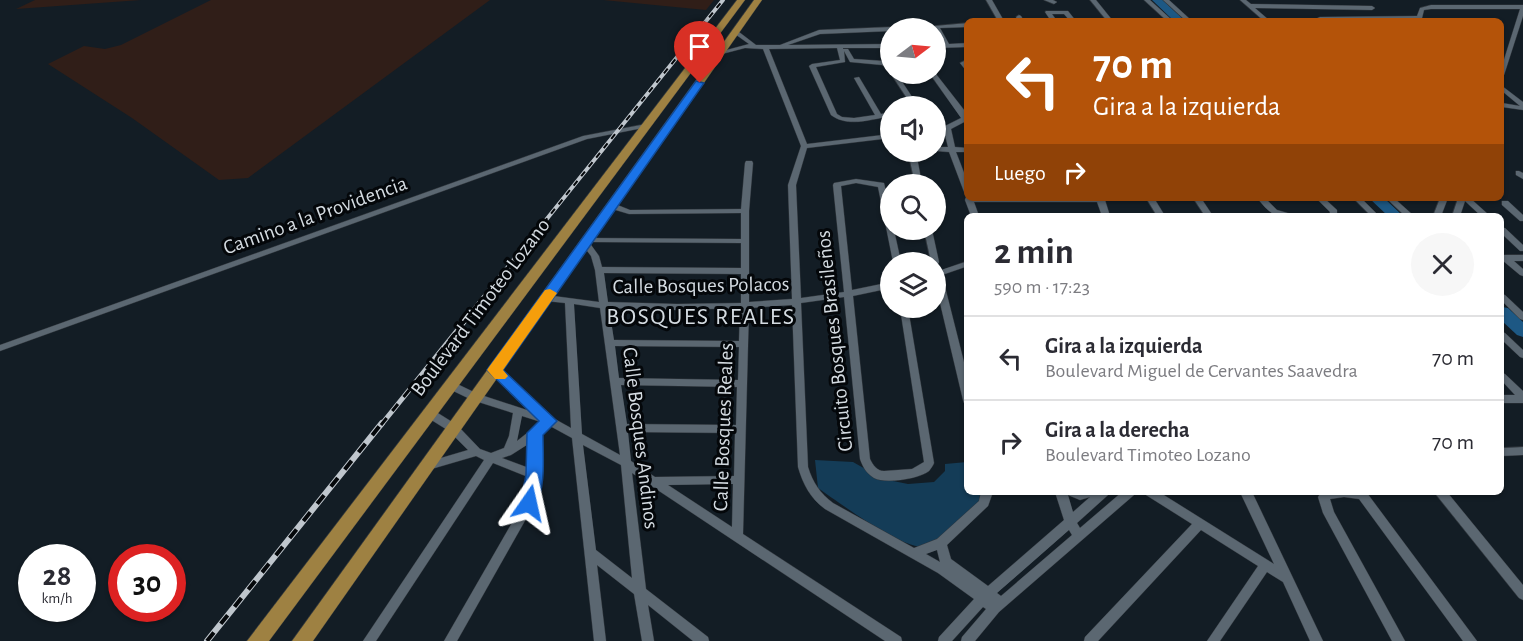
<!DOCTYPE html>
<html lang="es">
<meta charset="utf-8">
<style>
body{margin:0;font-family:"Alegreya Sans",sans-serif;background:#f7f7f7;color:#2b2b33;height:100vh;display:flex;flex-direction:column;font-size:22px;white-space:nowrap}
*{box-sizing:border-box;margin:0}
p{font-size:20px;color:#7c7c81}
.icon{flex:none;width:33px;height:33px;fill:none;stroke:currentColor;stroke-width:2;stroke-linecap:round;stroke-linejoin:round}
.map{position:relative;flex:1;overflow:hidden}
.panel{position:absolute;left:964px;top:213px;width:540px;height:282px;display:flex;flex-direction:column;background:#fff;border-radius:9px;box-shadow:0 2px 4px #0004}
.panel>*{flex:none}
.top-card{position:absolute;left:964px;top:18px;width:540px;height:183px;border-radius:9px;box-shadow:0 2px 4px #0004;background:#b45309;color:#fff;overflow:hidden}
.needle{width:39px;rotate:74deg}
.buttons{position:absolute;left:880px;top:18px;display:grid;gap:12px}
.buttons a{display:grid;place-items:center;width:66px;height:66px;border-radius:50%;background:#fff;box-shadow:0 2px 4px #0004;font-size:30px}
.speed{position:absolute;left:18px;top:544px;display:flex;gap:12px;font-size:30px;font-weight:700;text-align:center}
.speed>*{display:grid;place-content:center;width:78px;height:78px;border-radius:50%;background:#fff;box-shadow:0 2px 4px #0004;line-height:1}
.speed small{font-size:15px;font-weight:400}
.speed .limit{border:9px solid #d22;background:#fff;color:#111}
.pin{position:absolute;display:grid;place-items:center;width:51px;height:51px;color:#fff;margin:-62px -26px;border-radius:50% 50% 50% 0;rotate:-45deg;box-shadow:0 0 6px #0007}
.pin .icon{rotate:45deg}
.me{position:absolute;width:66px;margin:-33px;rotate:11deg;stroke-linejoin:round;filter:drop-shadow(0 0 4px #0008)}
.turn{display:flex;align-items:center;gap:21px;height:126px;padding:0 30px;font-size:27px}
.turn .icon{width:78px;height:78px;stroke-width:2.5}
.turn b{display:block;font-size:42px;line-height:51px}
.then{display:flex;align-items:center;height:57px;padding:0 30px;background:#0003;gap:12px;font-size:22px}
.round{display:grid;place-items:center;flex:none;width:63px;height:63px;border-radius:32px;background:#f7f7f7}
.head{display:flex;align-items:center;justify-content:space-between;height:102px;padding:0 30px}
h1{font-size:36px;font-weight:700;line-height:45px}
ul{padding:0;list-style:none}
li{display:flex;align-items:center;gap:18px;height:84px;padding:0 30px;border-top:2px solid #e1e1e2}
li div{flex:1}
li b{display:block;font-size:22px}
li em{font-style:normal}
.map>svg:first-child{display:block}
</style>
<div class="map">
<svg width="1523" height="641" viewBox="0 0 1523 641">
<rect width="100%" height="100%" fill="#131d25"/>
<!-- industrial -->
<g fill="#301e18">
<path d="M35 0H141L16 9Z"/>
<path d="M211 0H490L248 178 219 180 132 118 48 64 84 46 105 49 121 45Z"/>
<path d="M603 0H714L706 10Z"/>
</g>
<!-- green -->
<path fill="#143c57" d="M815 460 853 462 883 479 908 484 934 482 945 471V464L967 462 968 492H984L983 498C969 511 944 540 926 546 906 553 837 501 818 488Z"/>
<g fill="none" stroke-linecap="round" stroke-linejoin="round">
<!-- river -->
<g fill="#1d5884" fill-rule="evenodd">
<path d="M1152 0H1163L1185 21H1174Z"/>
<path d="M1369 198H1384L1403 216H1388Z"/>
<path d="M1502 307 1508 308 1523 322V337L1517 335 1502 321Z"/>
</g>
<defs>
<g id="street">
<path d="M986 0H992L1004 21H998Z"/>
<path d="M1044 0H1053L1057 2 1054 4Z"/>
<path d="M1090 0H1096L1113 21H1107Z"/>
<path d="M1144 0H1150L1173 21H1167Z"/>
<path d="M1163 0H1169L1192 21H1186Z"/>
<path d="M1240 0H1246L1251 4 1372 6 1375 8 1372 10 1255 8 1270 21H1264Z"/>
<path d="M1431 5H1523V16L1504 75 1502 76V66L1520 9H1431L1424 10 1422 18 1419 20H1313L1320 17 1417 16 1420 8Z"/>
<path d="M1046 11H1068L1076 21H1070L1064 14H1052L1057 21H1051L1045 12Z"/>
<path d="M1019 15 1021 16 1024 21H1018L1016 17Z"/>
<path d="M968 23V27L940 28 949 44 968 43V47L936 48V44H943L936 32V28L933 27 934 26Z"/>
<path d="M891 27 893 28H891V31L820 34 788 45 891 44V48H843V49H848L854 59 884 61 891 66V71L882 65 850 62 844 51 845 62 816 67 837 114 842 117 854 118 875 115 854 78 859 77 881 114 891 112V116C872 119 848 128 831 115L809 66 812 64 840 60 837 48 769 49 807 144 891 134V138L807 148 796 185 801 298 844 292 833 185 834 183 856 179 884 183 891 214V230H894L901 262H893L878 187 856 183 841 186 852 290 891 282V288L853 296 870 459C873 465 877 471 884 471L912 469 924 462 900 308H908L934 463C933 466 931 468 929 471 919 479 885 484 874 478 866 473 863 467 860 459L844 297 801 303 808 467C813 483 820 493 833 503L914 548 937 539 979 501 981 492H993L988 506 947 545 951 559 988 586 1064 520 1055 492H1110L1108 495 1077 523 1080 528 1122 492H1136L1134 495 999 612 975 641H961L962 637 986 609 983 607 952 641H938L939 637 974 599 938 573 825 509C810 498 803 484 798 467L792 305 749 308 743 534 901 637 902 641H885L632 473 646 589 708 637 709 641H693L648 605 654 641H642L634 594 597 565 606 641H594L572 438 550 426 540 435 539 475 535 503 457 641H444L524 502 528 477 493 463 376 641H363L484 460 476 456 428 470 424 469 423 466 424 463 468 450 449 431 425 416 424 413 425 410H433L457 425 480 449 491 453 504 448 509 436 513 413 472 400 447 388 445 385 447 382H453L478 394 533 412 489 370 491 368H497L553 418 571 428 565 303 546 301 542 298 546 295 599 302 595 270 591 256 581 243 585 238H588L741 239V213L629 214 609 208V204H615L630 210 741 209 745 163 746 161H752L753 163 749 211V302L792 299 788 185 801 146 763 49 745 48 722 54 719 52 749 44 735 34V32H739L756 45H780L819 30ZM589 242 741 243V268L602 267 599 256ZM604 273 741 274V303L677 304 608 302ZM574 304 600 308 620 455 582 434ZM609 308 677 310 740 308 739 341 614 340ZM615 346 739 347 738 380 619 378ZM621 385 737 387 736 425 627 424ZM522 416 541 422 517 441ZM628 432 735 433 734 476 655 477 631 461ZM530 443 529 468 502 458 511 455ZM583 445 621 465 632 578 596 550ZM733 484 732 527 668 485ZM1068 495 1080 500 1090 497 1073 512ZM1069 530 1072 535 1001 596 997 593ZM937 550 940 562 926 554Z"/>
<path d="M968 59V73L960 63Z"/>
<path d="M891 74H897L918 106H912Z"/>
<path d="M930 74H936L968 115V120L951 129 955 147 968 148V152H956L968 183V198H1103L1105 200 1110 216H1102L1097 202H974L979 216H971L965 200 966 197 949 152 936 151V147H948L944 131 936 132V128L945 126 961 118Z"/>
<path d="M1502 86 1523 102V110L1502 107V103L1520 106 1502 91Z"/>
<path d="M646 124 649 126 648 127 587 139 0 351V345L583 136Z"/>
<path d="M908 152H916L922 184H915Z"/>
<path d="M1516 171H1519L1523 173V179L1516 175Z"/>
<path d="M1146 198H1154L1165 216H1157Z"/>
<path d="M1193 198H1201L1213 216H1205Z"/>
<path d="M1257 198H1265L1277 210 1291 214 1292 216C1271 216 1270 213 1257 198Z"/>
<path d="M1316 198H1324L1337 210V216H1329L1330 212Z"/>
<path d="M1353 198H1361L1379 216H1371Z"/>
<path d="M1386 198H1394L1414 216H1405Z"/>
<path d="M1440 198H1448L1441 216H1433Z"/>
<path d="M1458 198H1470L1490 216H1481L1465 201 1460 216H1452Z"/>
<path d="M1502 201H1508L1523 215V221H1520L1502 205Z"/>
<path d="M1502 228H1505L1523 245V251H1520L1502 234Z"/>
<path d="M924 230H932L939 262 938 264 931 262Z"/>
<path d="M1523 255V261H1514L1523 269V276L1520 275 1502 260V256L1504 255Z"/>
<path d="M968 261V266L942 275 968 378V404L964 403 963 400 936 286V265L939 266 941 270Z"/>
<path d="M1502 294 1505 295 1523 312V320L1520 319 1502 301Z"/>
<path d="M1502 332 1505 333 1523 350V358L1520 357 1502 340Z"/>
<path d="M1502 373 1505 374 1523 391V403H1502V395H1515L1502 381Z"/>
<path d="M1523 447V455L1502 456V448Z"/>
<path d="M1144 492H1159L1274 564 1240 492H1252L1323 641H1310L1283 582 1267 572 1220 641H1207L1258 566 1201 530 1098 641H1084L1085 637 1192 524 1146 495Z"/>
<path d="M1324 492 1367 493 1477 641H1463L1359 499 1344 497 1330 499 1334 512 1405 641H1392L1323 513 1318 497 1320 494Z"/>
<path d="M1434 492H1447L1523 585V600L1519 598Z"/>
</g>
<g id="primary">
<path d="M737 0H745L269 641H247Z"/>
<path d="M754 0H762L313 641H292Z"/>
</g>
</defs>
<!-- street casing -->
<use href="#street" stroke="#30363c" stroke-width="1"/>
<!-- primary casing -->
<use href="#primary" stroke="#30363c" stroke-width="1"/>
<!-- street -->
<use href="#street" fill="#5b6771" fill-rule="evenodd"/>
<!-- primary -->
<use href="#primary" fill="#9e8142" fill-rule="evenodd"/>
<defs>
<path id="rail-far2" d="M521 251 723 0"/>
<path id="rail-far1" d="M381 425 522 250"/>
<path id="rail" d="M207 641 382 423"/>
</defs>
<!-- rail-far2 casing -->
<use href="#rail-far2" stroke="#bfc6cd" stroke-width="4"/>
<!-- rail-far1 casing -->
<use href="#rail-far1" stroke="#bfc6cd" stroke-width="5"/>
<!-- rail casing -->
<use href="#rail" stroke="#bfc6cd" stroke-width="6"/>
<!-- rail-far2 -->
<use href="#rail-far2" stroke="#04070a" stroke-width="2" stroke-dasharray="6" stroke-linecap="butt"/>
<!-- rail-far1 -->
<use href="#rail-far1" stroke="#04070a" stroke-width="3" stroke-dasharray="9" stroke-linecap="butt"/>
<!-- rail -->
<use href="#rail" stroke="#04070a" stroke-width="4" stroke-dasharray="11" stroke-linecap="butt"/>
</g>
<!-- route -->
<path fill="#1a73e8" stroke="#114b97" stroke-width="1.5" d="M696 81 704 83 503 370 557 421 543 435C543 458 546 487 535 508L529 510 523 508 520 503 526 475 527 433 539 421 487 370Z"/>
<!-- slow -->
<path fill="#f59e0b" d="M550 289 557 293 503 370 508 376 505 379H495L487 370 489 367 545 290Z"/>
<g text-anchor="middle" stroke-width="6" stroke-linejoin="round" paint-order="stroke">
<!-- street labels -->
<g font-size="21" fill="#d4dbe1" stroke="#04070a">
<text transform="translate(315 215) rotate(-20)" y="7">Camino a la Providencia</text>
<text transform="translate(701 285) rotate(-1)" y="7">Calle Bosques Polacos</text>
<text transform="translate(480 307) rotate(-53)" y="7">Boulevard Timoteo Lozano</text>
<text transform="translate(834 341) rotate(-96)" y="7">Circuito Bosques Brasileños</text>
<text transform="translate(723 427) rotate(-88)" y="7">Calle Bosques Reales</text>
<text transform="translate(641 438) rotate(83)" y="7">Calle Bosques Andinos</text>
</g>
<!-- quarter labels -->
<g font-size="24" letter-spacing="1.5" fill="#d4dbe1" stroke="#04070a">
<text x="701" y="324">BOSQUES REALES</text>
</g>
</g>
</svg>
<div class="buttons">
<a><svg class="needle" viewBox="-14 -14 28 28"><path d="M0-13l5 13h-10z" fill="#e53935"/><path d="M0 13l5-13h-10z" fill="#7c7c81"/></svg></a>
<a><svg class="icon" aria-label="sound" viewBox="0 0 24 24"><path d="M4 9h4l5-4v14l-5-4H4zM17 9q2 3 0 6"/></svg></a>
<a><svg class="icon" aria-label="search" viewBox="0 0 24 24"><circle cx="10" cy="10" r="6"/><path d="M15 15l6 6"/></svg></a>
<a><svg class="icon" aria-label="layers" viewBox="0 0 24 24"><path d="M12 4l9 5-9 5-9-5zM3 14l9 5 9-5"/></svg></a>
</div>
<div class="speed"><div>28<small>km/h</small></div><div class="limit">30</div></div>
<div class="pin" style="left:700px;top:83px;background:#d93025"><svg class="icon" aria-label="arrive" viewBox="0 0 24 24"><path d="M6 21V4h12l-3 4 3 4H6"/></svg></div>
<svg class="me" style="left:529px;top:503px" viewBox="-20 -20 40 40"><path d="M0-17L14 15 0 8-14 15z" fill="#1a73e8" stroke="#fff" stroke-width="4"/></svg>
<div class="top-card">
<div class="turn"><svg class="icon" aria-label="left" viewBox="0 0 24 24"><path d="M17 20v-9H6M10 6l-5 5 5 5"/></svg><div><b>70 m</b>Gira a la izquierda</div></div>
<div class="then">Luego<svg class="icon" aria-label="right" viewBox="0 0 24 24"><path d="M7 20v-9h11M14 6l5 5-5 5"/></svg></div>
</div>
<section class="panel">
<div class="head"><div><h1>2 min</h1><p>590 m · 17:23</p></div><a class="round"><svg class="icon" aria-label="close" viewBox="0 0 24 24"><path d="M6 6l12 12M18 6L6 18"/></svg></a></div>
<ul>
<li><svg class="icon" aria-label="left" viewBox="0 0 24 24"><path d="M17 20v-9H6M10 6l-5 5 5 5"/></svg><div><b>Gira a la izquierda</b><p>Boulevard Miguel de Cervantes Saavedra</p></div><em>70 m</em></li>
<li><svg class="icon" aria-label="right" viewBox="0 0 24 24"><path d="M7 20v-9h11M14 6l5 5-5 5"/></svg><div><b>Gira a la derecha</b><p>Boulevard Timoteo Lozano</p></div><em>70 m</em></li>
</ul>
</section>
</div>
